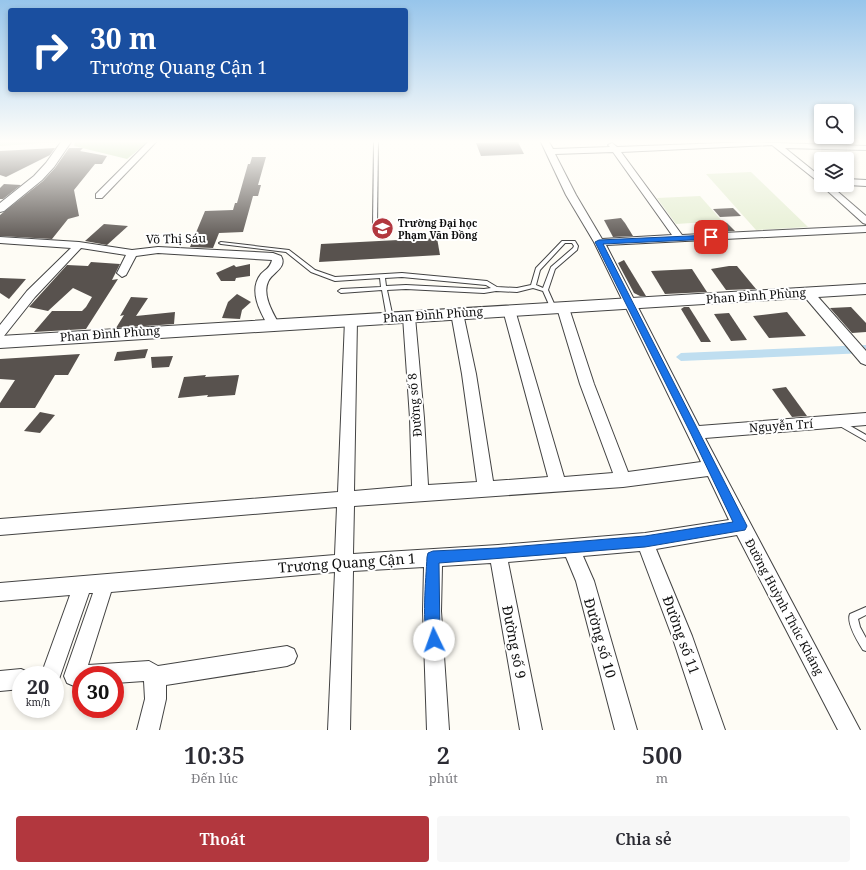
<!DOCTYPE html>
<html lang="vi">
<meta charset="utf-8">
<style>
body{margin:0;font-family:"Noto Serif",serif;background:#f7f7f7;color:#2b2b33;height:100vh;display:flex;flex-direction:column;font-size:15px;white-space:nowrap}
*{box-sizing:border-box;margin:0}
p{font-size:13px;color:#7c7c81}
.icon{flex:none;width:22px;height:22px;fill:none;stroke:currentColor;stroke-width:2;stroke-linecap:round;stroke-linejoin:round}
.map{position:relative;height:730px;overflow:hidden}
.panel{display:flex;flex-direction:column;background:#fff;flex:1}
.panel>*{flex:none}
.top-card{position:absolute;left:8px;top:8px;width:400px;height:84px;border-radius:4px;box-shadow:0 2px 6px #0003;background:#1a4fa0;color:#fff;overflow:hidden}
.buttons{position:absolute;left:814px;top:104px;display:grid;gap:8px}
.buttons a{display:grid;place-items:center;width:40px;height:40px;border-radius:4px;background:#fff;box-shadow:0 2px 6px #0003;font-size:20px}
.speed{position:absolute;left:12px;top:666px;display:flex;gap:8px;font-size:20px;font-weight:700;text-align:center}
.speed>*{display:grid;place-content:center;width:52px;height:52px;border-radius:50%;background:#fff;box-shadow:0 2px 6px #0003;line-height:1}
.speed small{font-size:10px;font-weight:400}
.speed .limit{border:6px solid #d22;background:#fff;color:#111}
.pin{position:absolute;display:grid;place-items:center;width:34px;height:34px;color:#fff;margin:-17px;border-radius:8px;box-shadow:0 2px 6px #0006}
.me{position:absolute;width:44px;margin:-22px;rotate:357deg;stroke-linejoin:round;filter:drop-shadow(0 0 3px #0008)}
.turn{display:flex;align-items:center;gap:14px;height:84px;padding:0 16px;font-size:18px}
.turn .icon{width:52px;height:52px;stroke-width:2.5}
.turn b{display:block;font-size:28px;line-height:34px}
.eta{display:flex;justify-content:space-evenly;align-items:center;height:68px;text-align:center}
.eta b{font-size:24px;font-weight:600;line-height:28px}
.button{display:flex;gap:8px;margin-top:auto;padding:8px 16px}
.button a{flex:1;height:46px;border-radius:4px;background:#b2373e;color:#fff;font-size:16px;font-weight:600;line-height:46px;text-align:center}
.button a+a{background:#f7f7f7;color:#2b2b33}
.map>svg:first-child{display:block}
</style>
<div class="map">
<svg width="866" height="730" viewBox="0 0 866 730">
<rect width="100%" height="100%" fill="#fefcf5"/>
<!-- green -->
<path fill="#d4e6c1" d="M0 142H59L0 146Z"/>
<!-- forest -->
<path fill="#b9d5a2" d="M75 142H148L127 159 74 146Z"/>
<!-- pitch -->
<g fill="#e5eed2">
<path d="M751 172 808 227 756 230 706 174Z"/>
<path d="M700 196 722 221 676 224 657 198Z"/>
</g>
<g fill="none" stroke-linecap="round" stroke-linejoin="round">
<!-- canal -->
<path fill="#bfdef0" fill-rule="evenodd" d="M866 345V353L681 361 676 357 681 353Z"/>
</g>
<!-- building -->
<g fill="#58524e">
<path d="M508 142H518L524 154 481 156 476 143Z"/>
<path d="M55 148 50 155 6 177 0 175V151Z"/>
<path d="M69 148H83L80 151 107 156 102 164H95L74 190 79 216 68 219 52 239 0 236V215L43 181 55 168Z"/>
<path d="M252 157H266L258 185H261L258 196H253L243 232 219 233 213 248 190 247 205 211 233 210 235 203H237L248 164H250Z"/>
<path d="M4 184 21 185 3 199H0V188Z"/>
<path d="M733 208 741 216 720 217 713 209Z"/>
<path d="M621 218 625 223 633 236 613 237 604 220Z"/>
<path d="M717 223H727L735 231 710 232 706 227 718 225Z"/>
<path d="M104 224 128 226 107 245 85 241Z"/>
<path d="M437 238 440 255 319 262 321 244Z"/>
<path d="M624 260 646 296H640L634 293 618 263Z"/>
<path d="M91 262 120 264 112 280 118 279 86 329 34 332 52 311H82L86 307 92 297 73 288 48 311 29 307 67 265 88 266Z"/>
<path d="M250 264V276L236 278 235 281H221L216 273 234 265 236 267Z"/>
<path d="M729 266H737L756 289 726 290 711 269Z"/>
<path d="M692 269 707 292 665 294 651 271Z"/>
<path d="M0 278 26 279 9 299 0 293Z"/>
<path d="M237 294 251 302 242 310 240 319 222 318 228 302Z"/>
<path d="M131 297 148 298 136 316 175 312 174 324 116 328 124 315 120 316Z"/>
<path d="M684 307H689L711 342H701L681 309Z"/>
<path d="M851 307 866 323V332L852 333 830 308Z"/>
<path d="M787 312 806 336 769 338 753 316Z"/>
<path d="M729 313 747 340 731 341 714 314Z"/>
<path d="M148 349 145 358 114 361 117 352Z"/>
<path d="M80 354 68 375H55L35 408H0V403L15 380 0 379V359Z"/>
<path d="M173 356 169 367 152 368 151 357Z"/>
<path d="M206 375 205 377 239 375 235 395 207 397 208 395 178 398 184 377Z"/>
<path d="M786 387 807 416 792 417 772 389Z"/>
<path d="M40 412 55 415 40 433 24 431Z"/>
</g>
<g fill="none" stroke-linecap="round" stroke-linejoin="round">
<defs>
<g id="service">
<path d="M374 142H378L377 226 375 227 373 226Z"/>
<path d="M562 241H575L578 246 577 250 555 269 548 290 556 308 555 309H551L543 291 533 288 517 292 496 291 484 293 406 289 387 290 393 318 390 320 387 318 382 290 341 293 338 291 341 289 381 287 380 278 335 281 311 272 286 252 221 244 219 243 221 242 289 250 315 270 335 277 402 273 487 281 497 287 517 288 531 285 536 268ZM565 243H572L574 246 573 248 551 267 543 288 536 285 540 270ZM402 277 486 285 491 288 484 289 406 285 386 286 385 278Z"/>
<path d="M840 420 866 435V441L838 425 837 423 838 421Z"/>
<path d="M866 607V615L858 619 860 627 866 638V651L863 650C858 642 846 623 850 614Z"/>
</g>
<g id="minor">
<path d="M148 142H156L102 198H96V194Z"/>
<path d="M541 142H549L553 149 610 147 608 145 612 143 617 147 750 142 866 146V150L785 148 821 177V184L772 145 621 152 682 235 866 226V232L606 245 699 426 866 413V425L705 438 860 730H838L737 535 656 549 692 636 725 730H703L672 636 640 551 583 556 594 581 637 730H615L576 581 566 557 508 562 542 730H520L491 563 442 566 441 611 449 730H427L423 611 424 567 353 571 350 730H328L335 572 111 592 88 665 149 661 158 666 287 646 294 649 297 656 294 663 287 666 166 685V699L159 730H137L145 699 144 681 115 683V675H81V685L74 686 67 683 64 676 93 593H89L58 682 55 683V675H41L70 595 0 601V583L335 555 337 507 0 535V519L338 492 345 320 347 317H355L357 320 354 491 412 486 410 418 403 317 405 314H413L415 317 424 418 428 485 477 482 462 374 451 313 457 309 463 313 476 374 493 481 548 477 503 310 509 306 515 310 564 477 613 473 580 384 557 308 563 304 569 308 594 384 628 472 701 462 594 242 566 195ZM613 152 672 235 602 239 576 195 555 154ZM708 476 729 520 645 533 498 545 353 554 354 506 623 487Z"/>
<path d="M847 179 866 180V186L847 185Z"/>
<path d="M821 185H830L866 216V224L863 223Z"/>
<path d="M0 237 79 242 132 250 158 247 273 253 281 256C288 268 271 273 268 282 262 295 273 313 279 324L277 327H269C260 312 248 290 261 274 266 269 270 268 272 260L158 253 136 256 126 275 122 277 117 273 126 255 81 248 35 297 4 336 0 337V325L27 291 71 248 0 243Z"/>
<path d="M807 288 811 289 866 351V365L861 363 803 295 801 292 803 289Z"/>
<path d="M21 669 28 672 29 675H21V689L0 691V671Z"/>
</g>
<g id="tertiary">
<path d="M61 142H71L54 167 42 180 4 211 0 212V203L34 176 46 163Z"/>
<path d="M866 284V294L0 348V336Z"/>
</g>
</defs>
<!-- service casing -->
<use href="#service" stroke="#434343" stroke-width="2"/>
<!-- minor casing -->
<use href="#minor" stroke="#434343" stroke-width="2"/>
<!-- tertiary casing -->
<use href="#tertiary" stroke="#434343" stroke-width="2"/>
<!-- service -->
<use href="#service" fill="#fff" fill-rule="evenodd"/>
<!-- minor -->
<use href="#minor" fill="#fff" fill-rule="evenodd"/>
<!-- tertiary -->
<use href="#tertiary" fill="#fff" fill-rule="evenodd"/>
</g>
<!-- sky -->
<linearGradient id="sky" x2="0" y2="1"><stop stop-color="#97c5eb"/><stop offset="0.58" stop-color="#fffefa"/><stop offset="1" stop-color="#fffefa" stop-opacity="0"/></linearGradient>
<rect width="866" height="244" fill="url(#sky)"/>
<!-- route -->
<path fill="#1a73e8" stroke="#114b97" d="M711 235 714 237 713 239 603 244 745 522 747 526 745 530 645 547 439 563 440 640 438 645 434 647 429 645C421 626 426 579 427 557L428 553 433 551 498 548 645 536 733 522 691 434 595 242 599 240Z"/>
<!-- icons -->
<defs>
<symbol id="university-disc" viewBox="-11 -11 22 22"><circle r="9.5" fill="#b2373e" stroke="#fff"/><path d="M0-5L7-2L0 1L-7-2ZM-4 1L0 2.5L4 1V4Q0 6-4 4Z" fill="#fff"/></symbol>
</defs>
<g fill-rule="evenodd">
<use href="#university-disc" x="370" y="216" width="25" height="25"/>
</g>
<g text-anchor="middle" stroke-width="4" stroke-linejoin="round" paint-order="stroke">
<!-- far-poi labels -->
<g font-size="10" font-weight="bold" fill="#101010" stroke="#fff" text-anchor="start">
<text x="398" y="227">Trường Đại học<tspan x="398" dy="12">Phạm Văn Đồng</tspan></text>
</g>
<!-- street labels -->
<g font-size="12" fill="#101010" stroke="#fff">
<text transform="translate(176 239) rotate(-1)" y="4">Võ Thị Sáu</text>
<text transform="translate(756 296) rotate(-4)" y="4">Phan Đình Phùng</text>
<text transform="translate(433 315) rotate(-4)" y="4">Phan Đình Phùng</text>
<text transform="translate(110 334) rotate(-4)" y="4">Phan Đình Phùng</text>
<text transform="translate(415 405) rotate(-95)" y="4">Đường số 8</text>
<text transform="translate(781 426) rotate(-4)" y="4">Nguyễn Trí</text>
<text transform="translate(784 607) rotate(62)" y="4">Đường Huỳnh Thúc Kháng</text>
</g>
<!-- near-street labels -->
<g font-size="14" fill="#101010" stroke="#fff">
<text transform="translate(347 563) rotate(-4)" y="5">Trương Quang Cận 1</text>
<text transform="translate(681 635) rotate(70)" y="5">Đường số 11</text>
<text transform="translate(600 638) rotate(74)" y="5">Đường số 10</text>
<text transform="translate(514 642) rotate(79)" y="5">Đường số 9</text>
</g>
</g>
</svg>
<div class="buttons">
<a><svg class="icon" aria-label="search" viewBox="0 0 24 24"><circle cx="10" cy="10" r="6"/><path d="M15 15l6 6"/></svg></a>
<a><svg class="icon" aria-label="layers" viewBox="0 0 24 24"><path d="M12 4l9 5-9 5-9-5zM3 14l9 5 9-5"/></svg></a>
</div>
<div class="speed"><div>20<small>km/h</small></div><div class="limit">30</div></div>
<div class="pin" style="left:711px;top:237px;background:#d93025"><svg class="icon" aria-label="arrive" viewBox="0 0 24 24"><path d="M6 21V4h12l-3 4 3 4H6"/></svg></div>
<svg class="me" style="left:434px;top:640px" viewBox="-20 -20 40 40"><circle r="19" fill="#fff"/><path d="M0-13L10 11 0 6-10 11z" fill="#1a73e8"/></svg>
<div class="top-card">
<div class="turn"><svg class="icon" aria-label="right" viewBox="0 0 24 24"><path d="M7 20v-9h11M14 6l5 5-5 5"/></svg><div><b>30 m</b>Trương Quang Cận 1</div></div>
</div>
</div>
<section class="panel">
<div class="eta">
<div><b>10:35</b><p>Đến lúc</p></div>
<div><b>2</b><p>phút</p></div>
<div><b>500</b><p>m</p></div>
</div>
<div class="button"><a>Thoát</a><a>Chia sẻ</a></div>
</section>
